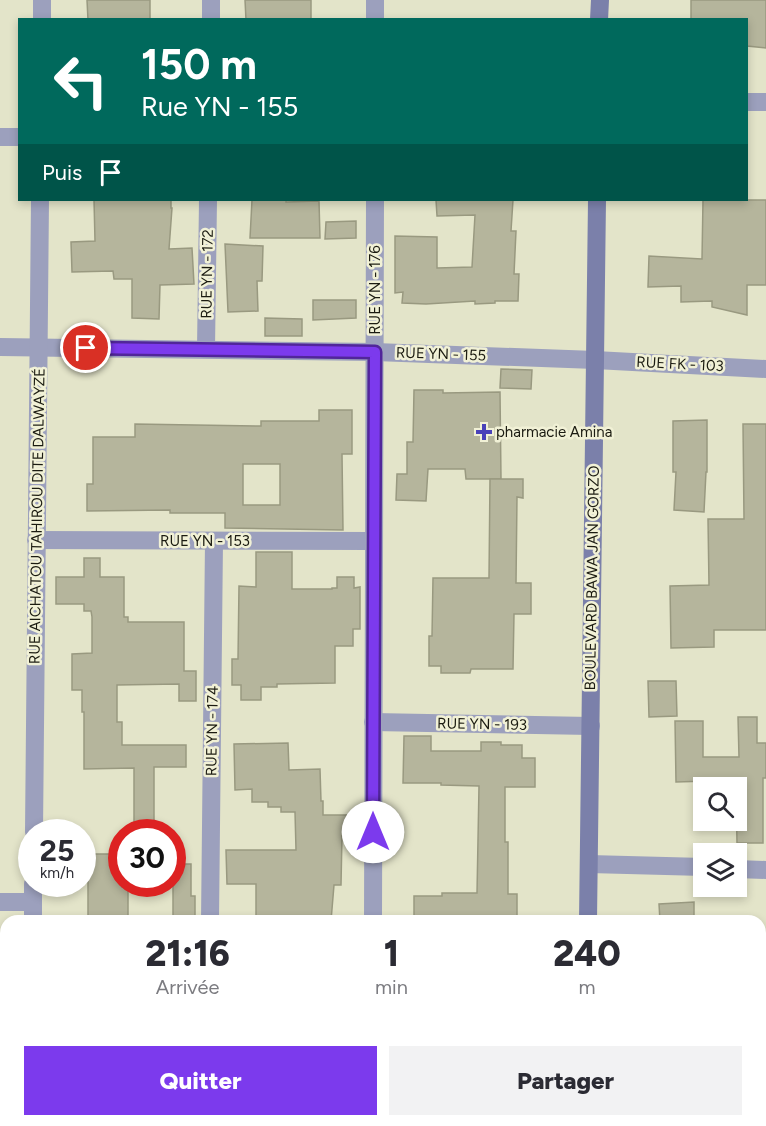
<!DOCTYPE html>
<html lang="fr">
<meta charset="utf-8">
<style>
body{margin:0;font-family:Figtree,sans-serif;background:#f2f2f3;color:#2b2b33;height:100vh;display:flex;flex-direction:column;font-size:22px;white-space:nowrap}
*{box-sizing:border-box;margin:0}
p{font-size:20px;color:#7c7c81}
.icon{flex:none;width:33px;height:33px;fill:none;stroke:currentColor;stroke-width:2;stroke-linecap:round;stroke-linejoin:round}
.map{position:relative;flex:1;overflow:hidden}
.details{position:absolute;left:0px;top:915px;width:766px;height:212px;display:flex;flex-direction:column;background:#fff;border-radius:18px 18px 0 0;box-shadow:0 3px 9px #0003}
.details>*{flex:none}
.hud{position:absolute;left:18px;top:18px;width:730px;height:183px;border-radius:0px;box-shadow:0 3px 9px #0003;background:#00695c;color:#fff;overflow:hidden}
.controls{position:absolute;left:693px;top:777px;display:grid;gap:12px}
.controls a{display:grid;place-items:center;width:54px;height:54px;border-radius:0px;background:#fff;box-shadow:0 3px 9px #0003;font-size:30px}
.speed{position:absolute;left:18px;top:819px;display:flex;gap:12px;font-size:30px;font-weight:700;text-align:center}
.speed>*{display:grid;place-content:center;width:78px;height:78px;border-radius:50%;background:#fff;box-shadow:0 3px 9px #0003;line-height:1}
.speed small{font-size:15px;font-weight:400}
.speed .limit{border:9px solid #d22;background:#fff;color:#111}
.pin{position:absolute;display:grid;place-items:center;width:51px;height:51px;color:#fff;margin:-26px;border:3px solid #fff;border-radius:50%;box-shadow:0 2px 6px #0007}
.me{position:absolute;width:66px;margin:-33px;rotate:0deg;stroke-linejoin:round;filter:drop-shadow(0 0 4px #0008)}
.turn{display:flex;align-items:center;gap:21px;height:126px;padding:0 24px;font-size:27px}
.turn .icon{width:78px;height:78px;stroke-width:2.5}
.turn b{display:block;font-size:42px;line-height:51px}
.then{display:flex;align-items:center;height:57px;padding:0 24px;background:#0003;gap:12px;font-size:22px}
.eta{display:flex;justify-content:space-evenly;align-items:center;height:102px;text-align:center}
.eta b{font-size:36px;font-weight:800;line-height:42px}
.button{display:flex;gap:12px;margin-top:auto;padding:12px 24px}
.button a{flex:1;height:69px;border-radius:0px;background:#7c3aed;color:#fff;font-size:24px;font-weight:800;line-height:69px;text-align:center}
.button a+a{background:#f2f2f3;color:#2b2b33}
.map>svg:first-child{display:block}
</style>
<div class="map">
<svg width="766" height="1126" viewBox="0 0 766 1126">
<rect width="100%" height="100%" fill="#e3e4c9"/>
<!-- building -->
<g fill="#b5b59c" stroke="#999980" stroke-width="1.5" fill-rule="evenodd">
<path d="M87 0H150V20H88Z"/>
<path d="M245 0H311V20H246Z"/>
<path d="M691 0H766V48L747 46V20H691Z"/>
<path d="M94 200H171V208H172L169 249 192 248 194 284 160 285 159 319 132 318V279H114L113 271 72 272 71 242 95 241Z"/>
<path d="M252 200H286V202L319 201 320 238H250Z"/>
<path d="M436 200H513L511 231H516L514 274H519L518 301H495V303L475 304V301L426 304 402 303 403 292 395 293V236L437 237V268L472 267 475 215 437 216Z"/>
<path d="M703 200H766V285H747V315L712 307V301L681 302V286L648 287 649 256 702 259Z"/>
<path d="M356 221V238L325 239 326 222Z"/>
<path d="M225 244 263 246 262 281H257L258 311 228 312Z"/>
<path d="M313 300H356V318L313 320Z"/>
<path d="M265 318 302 319V336H265Z"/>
<path d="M501 369 532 370 531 389 500 388Z"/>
<path d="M414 390H443V393L500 392 501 479H466L465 469H428L426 501 396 500 397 474H407V442H413Z"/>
<path d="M319 410H352V454H342L343 530 225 528V513H170V510L87 511V484H93V437H135V424L261 426V421H319ZM243 464H280V505H243Z"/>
<path d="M707 420V472H706L704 512 674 510 676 472H673V421Z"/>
<path d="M743 424H766V630H714V647L671 648 670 586 709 585 708 519H744Z"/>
<path d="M490 479H523V498L517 497 516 583H531V614H514L513 669H471L470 673H441V666H429V636H432L433 578H489Z"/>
<path d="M256 552H292V589H332V588H337V577H354V588L360 587V629H353V646H335V683L277 684V687H261V700H241V685H232V659H238L239 586 256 587Z"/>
<path d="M84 558H100V577H124V617H128V622H184V671H196V701H179V684L117 685V722H122V745H186V767H154V832H134V768L84 769V712H82V690H72V654L92 653V617L91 611H84V604H56V577H84Z"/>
<path d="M648 681H676L677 716 649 717Z"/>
<path d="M738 717H757V743H766V778H763V843H737L736 783H709V781L676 782 675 721H703V757H739Z"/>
<path d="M404 736H431V751H481V742H501V745H522V758H535V787H505V842H508V894H517V921H414V896H442V893H477L479 786 441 785V783H403Z"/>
<path d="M288 743 289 770 320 769 321 801H323V815H349L350 836H342L341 885H334L331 921H256V884H227L226 850H296L295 812H281V807H268V802H252V789L235 790 234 744Z"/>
<path d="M82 854H122V887H128V921H88V877L82 878Z"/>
<path d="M173 864H191V896H195V921H173Z"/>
<path d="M694 902V921H660L659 904Z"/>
</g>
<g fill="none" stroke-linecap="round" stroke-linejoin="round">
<!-- street -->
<g stroke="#9ca0bd" stroke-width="18">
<path d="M42 20V0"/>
<path d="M211 20V0"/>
<path d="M375 20V0"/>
<path d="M747 102H766"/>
<path d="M0 137H20"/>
<path d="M0 347 375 352 595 360 766 369"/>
<path d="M206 349 208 200"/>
<path d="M36 540 374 541"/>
<path d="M373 722 591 726"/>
<path d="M34 832 40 200"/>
<path d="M589 864 704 867"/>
<path d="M736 869 766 870"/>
<path d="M0 902H33"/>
<path d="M33 921V884"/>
<path d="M210 921 214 541"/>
<path d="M373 921 375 200"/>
<path d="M31 1126V1120"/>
<path d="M208 1126V1120"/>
<path d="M372 1126V1120"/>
</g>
<!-- secondary -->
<g stroke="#7b80aa" stroke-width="18">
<path d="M599 20 600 0"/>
<path d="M588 921 597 200"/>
<path d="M585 1126V1120"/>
</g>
</g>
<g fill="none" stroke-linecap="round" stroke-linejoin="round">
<defs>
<path id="route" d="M86 348 375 352 373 832"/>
</defs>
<!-- route casing -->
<use href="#route" stroke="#51269a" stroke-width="15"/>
<!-- route -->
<use href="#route" stroke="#7c3aed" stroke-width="10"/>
</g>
<!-- markers -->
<path fill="#4a42b9" stroke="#f1f1d6" stroke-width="2" d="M481 423h6v6h6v6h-6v6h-6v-6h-6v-6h6z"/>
<g text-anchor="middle" stroke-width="5" stroke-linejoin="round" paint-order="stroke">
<!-- street labels -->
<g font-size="15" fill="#1b1b11" stroke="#f1f1d6">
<text transform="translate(207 274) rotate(-89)" y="5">RUE YN - 172</text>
<text transform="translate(375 290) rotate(-90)" y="5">RUE YN - 176</text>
<text transform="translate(441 354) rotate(2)" y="5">RUE YN - 155</text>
<text transform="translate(680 364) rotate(3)" y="5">RUE FK - 103</text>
<text transform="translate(37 516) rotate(-89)" y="5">RUE AICHATOU TAHIROU DITE DALWAYZÉ</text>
<text x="205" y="546">RUE YN - 153</text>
<text transform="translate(592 578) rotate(-89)" y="5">BOULEVARD BAWA JAN GORZO</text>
<text transform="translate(482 724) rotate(1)" y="5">RUE YN - 193</text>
<text transform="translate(212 731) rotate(-89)" y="5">RUE YN - 174</text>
</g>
<!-- poi labels -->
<g font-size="15" fill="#1b1b11" stroke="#f1f1d6" text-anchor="start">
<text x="496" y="437">pharmacie Amina</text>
</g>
</g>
</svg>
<div class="controls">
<a><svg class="icon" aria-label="search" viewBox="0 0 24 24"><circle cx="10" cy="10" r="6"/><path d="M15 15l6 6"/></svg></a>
<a><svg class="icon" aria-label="layers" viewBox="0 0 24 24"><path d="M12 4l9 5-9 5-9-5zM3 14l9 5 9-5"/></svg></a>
</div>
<div class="speed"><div>25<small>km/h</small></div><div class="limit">30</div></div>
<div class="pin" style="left:86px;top:348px;background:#d93025"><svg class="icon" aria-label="arrive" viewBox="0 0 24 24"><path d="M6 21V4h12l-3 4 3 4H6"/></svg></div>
<svg class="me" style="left:373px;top:832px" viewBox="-20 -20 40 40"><circle r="19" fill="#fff"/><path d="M0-13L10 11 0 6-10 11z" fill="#7c3aed"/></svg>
<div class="hud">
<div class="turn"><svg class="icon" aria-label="left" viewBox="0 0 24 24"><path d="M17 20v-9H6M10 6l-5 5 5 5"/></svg><div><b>150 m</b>Rue YN - 155</div></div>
<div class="then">Puis<svg class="icon" aria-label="arrive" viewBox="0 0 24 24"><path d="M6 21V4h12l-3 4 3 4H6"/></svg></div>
</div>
<section class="details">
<div class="eta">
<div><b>21:16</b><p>Arrivée</p></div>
<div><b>1</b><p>min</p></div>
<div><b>240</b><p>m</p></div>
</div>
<div class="button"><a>Quitter</a><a>Partager</a></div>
</section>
</div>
